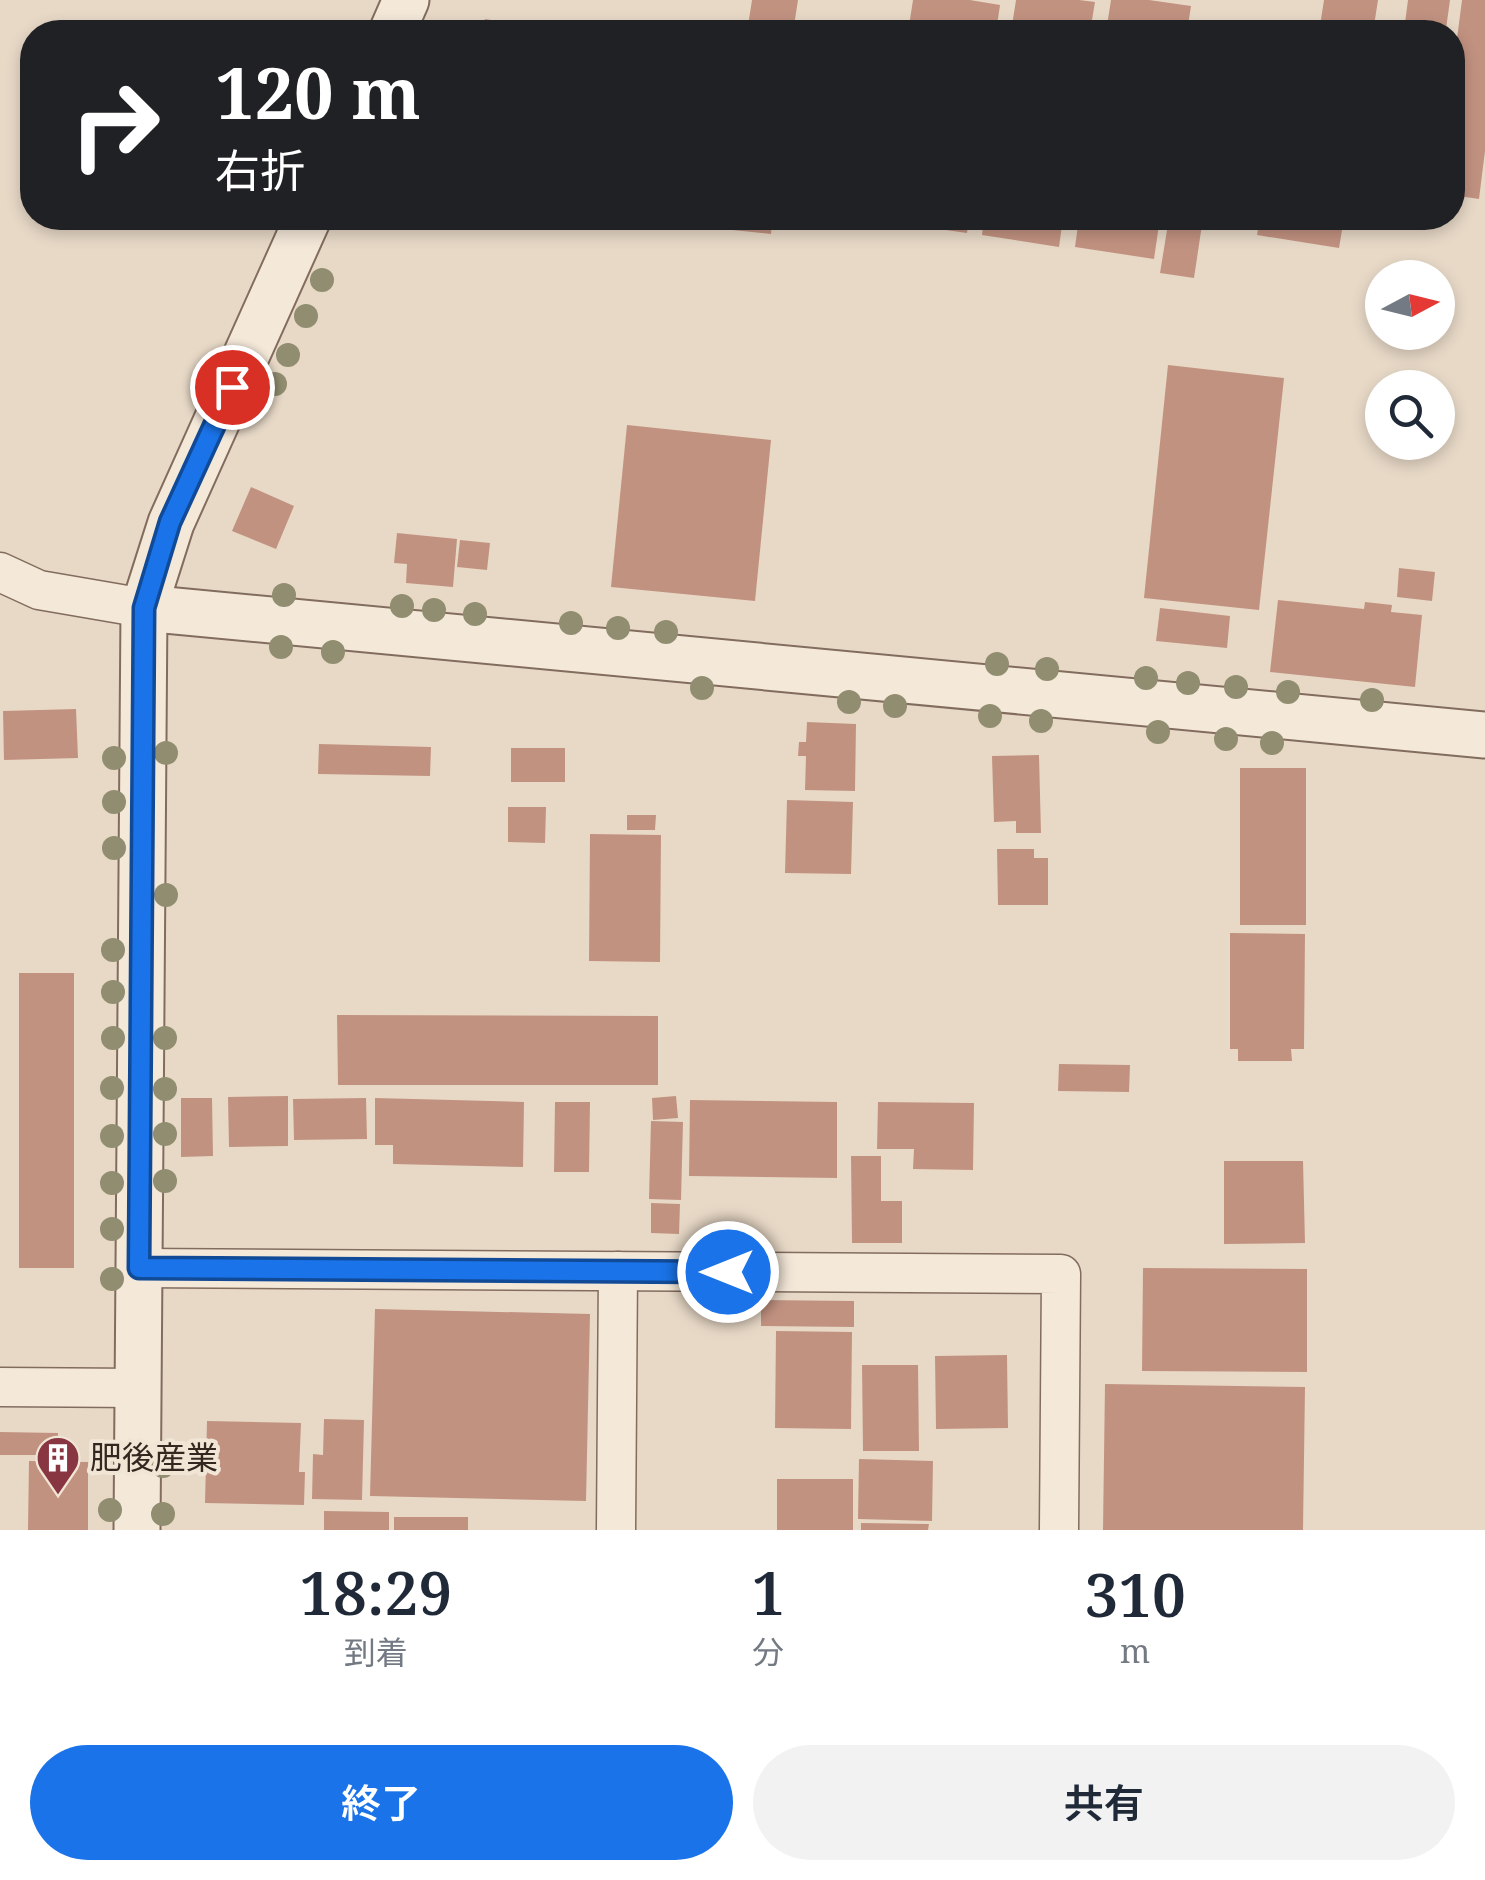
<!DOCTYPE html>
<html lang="ja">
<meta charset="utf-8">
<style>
body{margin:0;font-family:"Noto Serif","Noto Sans JP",serif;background:#f2f2f3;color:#1f2937;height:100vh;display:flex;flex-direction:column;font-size:38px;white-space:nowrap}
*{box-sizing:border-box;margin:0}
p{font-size:32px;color:#747a83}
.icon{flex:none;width:55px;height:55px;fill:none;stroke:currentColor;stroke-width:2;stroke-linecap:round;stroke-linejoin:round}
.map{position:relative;height:1530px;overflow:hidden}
.drawer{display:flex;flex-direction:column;background:#fff;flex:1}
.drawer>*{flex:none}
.guide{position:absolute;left:20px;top:20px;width:1445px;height:210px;border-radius:40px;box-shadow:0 5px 15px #0003;background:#202124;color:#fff;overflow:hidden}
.needle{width:65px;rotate:83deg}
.tools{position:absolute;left:1365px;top:260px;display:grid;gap:20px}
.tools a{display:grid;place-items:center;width:90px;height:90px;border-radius:50%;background:#fff;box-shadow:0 5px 15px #0003;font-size:50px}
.pin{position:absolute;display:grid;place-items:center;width:85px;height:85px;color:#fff;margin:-42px;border:5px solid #fff;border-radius:50%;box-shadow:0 2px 10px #0007}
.me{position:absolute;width:110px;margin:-55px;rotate:270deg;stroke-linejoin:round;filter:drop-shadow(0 0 8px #0008)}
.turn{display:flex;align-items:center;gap:35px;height:210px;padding:0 30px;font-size:45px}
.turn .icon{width:130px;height:130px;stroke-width:2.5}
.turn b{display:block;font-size:70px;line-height:85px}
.eta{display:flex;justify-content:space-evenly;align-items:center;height:170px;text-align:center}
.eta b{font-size:60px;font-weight:600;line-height:70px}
.button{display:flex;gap:20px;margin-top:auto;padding:20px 30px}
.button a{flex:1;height:115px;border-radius:60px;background:#1a73e8;color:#fff;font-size:40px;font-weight:600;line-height:115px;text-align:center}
.button a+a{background:#f2f2f3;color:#1f2937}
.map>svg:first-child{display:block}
</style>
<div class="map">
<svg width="1485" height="1530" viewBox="0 0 1485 1530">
<rect width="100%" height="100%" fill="#e8d9c7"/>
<!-- building -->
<g fill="#c29281">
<path d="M752 0H798L793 32H747Z"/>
<path d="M913 0H970L1000 5 996 32H908Z"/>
<path d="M1016 0H1079L1095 2 1090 32H1011Z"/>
<path d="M1111 0H1149L1191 6 1187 32H1106Z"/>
<path d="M1324 0H1378L1373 32H1319Z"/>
<path d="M1408 0H1450L1446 29 1405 23Z"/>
<path d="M1462 0H1485V151L1479 199 1452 195V77Z"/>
<path d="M485 19 517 24 516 32H482Z"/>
<path d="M636 218H772L771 234 636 220Z"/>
<path d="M875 218H969L967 233 875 220Z"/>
<path d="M984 218H1063L1059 247 982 235Z"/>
<path d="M1079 218H1160L1154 259 1075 247Z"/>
<path d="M1169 218H1203L1194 278 1160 273Z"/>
<path d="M1260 218H1344L1339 248 1257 235Z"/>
<path d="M1168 365 1284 378 1259 610 1144 598Z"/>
<path d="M627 425 771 440 755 601 611 587Z"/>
<path d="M251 487 294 506 276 549 232 531Z"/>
<path d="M397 533 457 539 453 587 406 583 407 564 394 563Z"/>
<path d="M460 540 490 543 487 570 457 567Z"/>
<path d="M1399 568 1435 572 1432 601 1397 597Z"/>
<path d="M1278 600 1364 609 1365 602 1392 605 1391 612 1422 615 1415 687 1270 672Z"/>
<path d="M1160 608 1230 616 1227 648 1156 641Z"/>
<path d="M76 709 78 758 4 760 3 711Z"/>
<path d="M807 722 856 724 855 791 805 790 806 756H798L799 742H806Z"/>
<path d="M319 744 431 747 430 776 318 774Z"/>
<rect x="511" y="748" width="54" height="34"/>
<path d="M1039 755 1041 833H1016V821L994 822 992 756Z"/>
<rect x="1240" y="768" width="66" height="157"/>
<path d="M787 800 853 802 851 874 785 873Z"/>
<path d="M508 807H546L545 843 508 842Z"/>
<path d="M627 815H656L655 830H627Z"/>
<path d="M590 834 661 835 660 962 589 961Z"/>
<path d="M997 849H1034V858H1048V905H998Z"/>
<path d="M1230 933 1305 934 1304 1049H1291L1292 1061H1238V1049H1230Z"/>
<rect x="19" y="973" width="55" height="295"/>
<path d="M337 1015 658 1016V1085H338Z"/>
<path d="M1059 1064 1130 1065 1129 1092 1058 1091Z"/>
<path d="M288 1096V1146L229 1147 228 1097Z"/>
<path d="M676 1096 678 1118 653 1120 652 1098Z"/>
<path d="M181 1098H212L213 1156 181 1157Z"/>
<path d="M366 1098 367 1139 294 1140 293 1099Z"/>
<path d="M375 1098 524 1102 523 1167 393 1164V1145H375Z"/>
<path d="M690 1100 837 1102V1178L689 1176Z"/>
<path d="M555 1102H590L589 1172H554Z"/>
<path d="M878 1102 974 1103 973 1170 913 1169 914 1149H877Z"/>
<path d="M651 1121 683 1122 681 1200 649 1199Z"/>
<path d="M851 1156H881V1201H902V1243H852Z"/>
<path d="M1224 1161H1303L1305 1243 1224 1244Z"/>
<path d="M651 1203 680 1204 679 1234 651 1233Z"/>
<path d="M1143 1268 1307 1269V1372L1142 1371Z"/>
<path d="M761 1300 854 1301V1327L761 1326Z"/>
<path d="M375 1309 590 1314 586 1501 370 1496Z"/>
<path d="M776 1331 852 1332 851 1429 775 1428Z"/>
<path d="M1007 1355 1008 1428 936 1429 935 1356Z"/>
<path d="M862 1365H918L919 1451H863Z"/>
<path d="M1105 1384 1305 1387 1303 1530H1103Z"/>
<path d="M324 1419 364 1420 362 1500 312 1499 313 1454 323 1455Z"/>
<path d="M207 1421 301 1423 299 1472H305L304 1505 205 1503Z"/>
<path d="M0 1432 58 1433V1455H0Z"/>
<path d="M859 1459 933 1461 932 1521 858 1519Z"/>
<path d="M29 1461 88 1462V1530H28Z"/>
<rect x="777" y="1479" width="76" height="51"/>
<path d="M324 1511 389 1512V1530H324Z"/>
<rect x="394" y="1517" width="74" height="13"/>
<path d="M861 1523 929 1524 928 1530H861Z"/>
</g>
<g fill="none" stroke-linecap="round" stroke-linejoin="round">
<defs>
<g id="minor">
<path d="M0 572 39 590 144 608"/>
<path d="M139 1268 1061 1274 1059 1530"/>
<path d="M0 1387 138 1388"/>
<path d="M616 1530 618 1271"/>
</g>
<g id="tertiary">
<path d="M392 32 406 0"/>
<path d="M144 608 1485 735"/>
<path d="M137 1530 144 608 171 523 308 218"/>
</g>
</defs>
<!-- minor casing -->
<use href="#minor" stroke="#826c5e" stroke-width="41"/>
<!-- tertiary casing -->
<use href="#tertiary" stroke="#826c5e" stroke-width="49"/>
<!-- minor -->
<use href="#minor" stroke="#f4e8d9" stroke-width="38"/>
<!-- tertiary -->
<use href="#tertiary" stroke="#f4e8d9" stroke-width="45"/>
</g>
<!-- trees -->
<g fill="#918d70">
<circle cx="322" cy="280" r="12"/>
<circle cx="306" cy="316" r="12"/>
<circle cx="288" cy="355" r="12"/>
<circle cx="275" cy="384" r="12"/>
<circle cx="284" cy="595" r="12"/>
<circle cx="402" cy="606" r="12"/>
<circle cx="434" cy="610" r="12"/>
<circle cx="475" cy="614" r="12"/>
<circle cx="571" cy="623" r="12"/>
<circle cx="618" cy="628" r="12"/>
<circle cx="666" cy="632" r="12"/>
<circle cx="281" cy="647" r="12"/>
<circle cx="333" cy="652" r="12"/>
<circle cx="997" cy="664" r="12"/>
<circle cx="1047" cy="669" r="12"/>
<circle cx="1146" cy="678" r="12"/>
<circle cx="1188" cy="683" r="12"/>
<circle cx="1236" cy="687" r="12"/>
<circle cx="702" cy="688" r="12"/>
<circle cx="1288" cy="692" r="12"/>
<circle cx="1372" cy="700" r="12"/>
<circle cx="849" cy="702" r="12"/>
<circle cx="895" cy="706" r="12"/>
<circle cx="990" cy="716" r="12"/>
<circle cx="1041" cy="721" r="12"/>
<circle cx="1158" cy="732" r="12"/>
<circle cx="1226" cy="739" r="12"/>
<circle cx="1272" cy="743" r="12"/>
<circle cx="166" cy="753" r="12"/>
<circle cx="114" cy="758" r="12"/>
<circle cx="114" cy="802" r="12"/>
<circle cx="114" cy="848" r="12"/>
<circle cx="166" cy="895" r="12"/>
<circle cx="113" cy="950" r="12"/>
<circle cx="113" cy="992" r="12"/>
<circle cx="113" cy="1038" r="12"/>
<circle cx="165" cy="1038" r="12"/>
<circle cx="112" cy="1088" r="12"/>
<circle cx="165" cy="1089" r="12"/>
<circle cx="165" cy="1134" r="12"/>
<circle cx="112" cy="1136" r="12"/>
<circle cx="165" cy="1181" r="12"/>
<circle cx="112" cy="1183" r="12"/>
<circle cx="112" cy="1229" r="12"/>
<circle cx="112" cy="1279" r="12"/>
<circle cx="163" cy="1466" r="12"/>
<circle cx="110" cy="1510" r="12"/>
<circle cx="163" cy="1514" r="12"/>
</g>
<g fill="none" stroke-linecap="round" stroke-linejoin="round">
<defs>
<path id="route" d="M232 387 170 522 144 608 139 1268 728 1272"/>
</defs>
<!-- route casing -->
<use href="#route" stroke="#114b97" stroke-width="25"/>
<!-- route -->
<use href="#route" stroke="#1a73e8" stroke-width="18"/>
</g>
<!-- icons -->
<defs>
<symbol id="building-pin" viewBox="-11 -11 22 30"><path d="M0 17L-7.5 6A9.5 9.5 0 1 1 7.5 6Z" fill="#893643" stroke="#f1e5d5"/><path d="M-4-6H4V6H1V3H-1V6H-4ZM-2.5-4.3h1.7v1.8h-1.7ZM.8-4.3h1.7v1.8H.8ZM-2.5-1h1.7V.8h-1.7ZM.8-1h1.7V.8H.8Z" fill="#fff"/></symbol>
</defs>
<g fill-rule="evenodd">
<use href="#building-pin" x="33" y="1433" width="50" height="68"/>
</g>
<g text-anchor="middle" stroke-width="8" stroke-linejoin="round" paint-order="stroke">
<!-- poi labels -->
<g font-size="32" fill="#342720" stroke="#f1e5d5" text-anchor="start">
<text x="90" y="1469">肥後産業</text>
</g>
</g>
</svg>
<div class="tools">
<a><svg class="needle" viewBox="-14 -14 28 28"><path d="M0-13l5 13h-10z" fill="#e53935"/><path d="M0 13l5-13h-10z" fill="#747a83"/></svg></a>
<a><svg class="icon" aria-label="search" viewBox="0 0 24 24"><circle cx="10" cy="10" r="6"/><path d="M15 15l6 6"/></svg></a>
</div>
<div class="pin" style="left:232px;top:387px;background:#d93025"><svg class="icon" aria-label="arrive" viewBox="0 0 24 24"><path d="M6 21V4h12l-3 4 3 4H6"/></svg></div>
<svg class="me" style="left:728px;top:1272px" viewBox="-20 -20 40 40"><circle r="17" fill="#1a73e8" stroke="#fff" stroke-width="3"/><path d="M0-11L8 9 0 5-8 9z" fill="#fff"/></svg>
<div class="guide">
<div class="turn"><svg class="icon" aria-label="right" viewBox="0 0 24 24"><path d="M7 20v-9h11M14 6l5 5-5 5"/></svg><div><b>120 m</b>右折</div></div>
</div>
</div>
<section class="drawer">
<div class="eta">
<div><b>18:29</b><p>到着</p></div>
<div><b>1</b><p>分</p></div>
<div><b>310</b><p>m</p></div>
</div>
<div class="button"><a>終了</a><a>共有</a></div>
</section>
